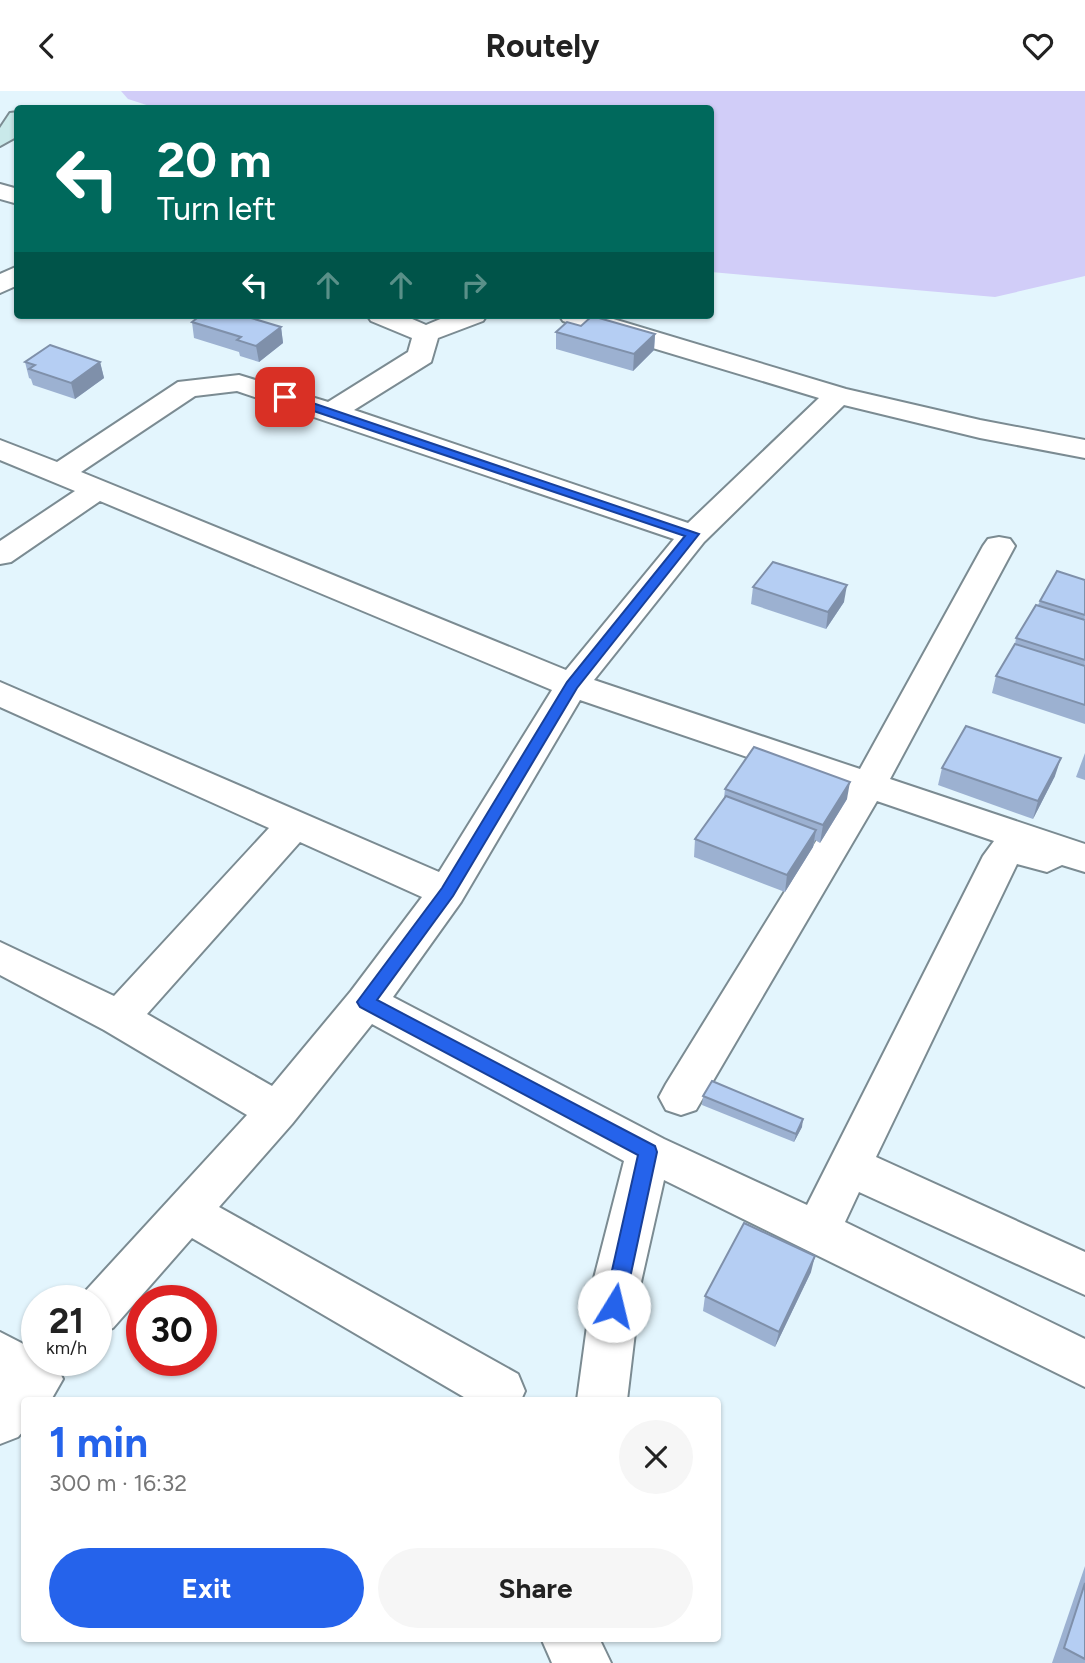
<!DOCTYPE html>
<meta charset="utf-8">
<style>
body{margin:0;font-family:Figtree,sans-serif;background:#f6f6f6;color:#222;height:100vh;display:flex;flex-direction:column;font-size:26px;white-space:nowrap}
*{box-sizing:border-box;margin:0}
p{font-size:23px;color:#767676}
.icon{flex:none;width:38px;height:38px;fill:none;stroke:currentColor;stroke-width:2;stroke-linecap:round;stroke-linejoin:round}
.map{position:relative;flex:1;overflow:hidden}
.details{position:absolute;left:21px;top:1306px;width:700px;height:245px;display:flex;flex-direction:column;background:#fff;border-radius:7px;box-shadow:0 2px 5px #0004}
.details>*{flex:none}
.banner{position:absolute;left:14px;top:14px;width:700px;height:214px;border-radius:7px;box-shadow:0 2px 5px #0004;background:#00695c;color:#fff;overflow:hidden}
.speed{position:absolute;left:21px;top:1194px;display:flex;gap:14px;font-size:35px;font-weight:700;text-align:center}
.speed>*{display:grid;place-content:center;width:91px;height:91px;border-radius:50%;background:#fff;box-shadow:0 2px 5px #0004;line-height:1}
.speed small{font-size:18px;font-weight:400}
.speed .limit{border:10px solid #d22;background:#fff;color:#111}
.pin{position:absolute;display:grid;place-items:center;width:60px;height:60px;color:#fff;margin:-30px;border-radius:14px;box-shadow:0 4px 10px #0006}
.me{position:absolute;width:77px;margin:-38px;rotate:9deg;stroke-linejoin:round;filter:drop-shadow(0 0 5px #0008)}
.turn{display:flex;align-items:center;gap:24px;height:147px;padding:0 28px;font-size:32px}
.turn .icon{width:91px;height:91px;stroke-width:2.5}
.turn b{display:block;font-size:49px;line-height:60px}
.lanes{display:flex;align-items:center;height:66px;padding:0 28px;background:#0003;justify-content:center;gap:35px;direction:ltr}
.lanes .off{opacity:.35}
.round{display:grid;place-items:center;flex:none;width:74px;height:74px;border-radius:37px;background:#f6f6f6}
.head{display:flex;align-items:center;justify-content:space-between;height:119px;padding:0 28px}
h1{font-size:42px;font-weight:700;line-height:52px;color:#2563eb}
.action{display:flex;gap:14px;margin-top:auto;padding:14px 28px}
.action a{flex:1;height:80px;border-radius:42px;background:#2563eb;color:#fff;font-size:28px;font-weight:700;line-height:80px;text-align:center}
.action a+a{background:#f6f6f6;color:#222}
header{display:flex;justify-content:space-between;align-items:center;height:91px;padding:0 28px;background:#fff;font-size:32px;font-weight:700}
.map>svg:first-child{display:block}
</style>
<header><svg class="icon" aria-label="back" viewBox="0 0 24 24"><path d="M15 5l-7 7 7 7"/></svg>Routely<svg class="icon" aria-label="heart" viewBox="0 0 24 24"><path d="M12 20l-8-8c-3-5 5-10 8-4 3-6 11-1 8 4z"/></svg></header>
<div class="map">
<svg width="1085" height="1572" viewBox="0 0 1085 1572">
<rect width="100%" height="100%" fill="#e3f5fd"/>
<!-- water -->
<path fill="#d1cdf8" d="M121 0H1085V185L995 206 711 181 710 18H159L128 8Z"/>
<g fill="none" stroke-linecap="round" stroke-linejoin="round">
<defs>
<g id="street">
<path d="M0 93 18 98V113L0 108Z"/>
<path d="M18 175V194L0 202V183Z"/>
<path d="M367 224H403L426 234 450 224H487L483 230 438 247 431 271 354 319 688 432 819 307 563 230 559 224H600L846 298 980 329 1085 349V367L980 347 844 314 704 451 594 589 860 678 983 455 988 448 999 446 1010 448 1015 455 890 688 1085 753V781L1062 774 1047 781 1017 773 876 1066 1085 1161V1204L859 1101 845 1131 1085 1248V1296L664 1089 641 1191 627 1309H577L593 1191 624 1070 372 933 292 1033 219 1116 518 1283 525 1300 521 1309H469L192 1147 113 1237 96 1244V1209H78L79 1207 247 1024 104 939 0 884V851L114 905 269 737 0 616V591L439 781 552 599 100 410 11 471 0 473V450L75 400 0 369V349L57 371 178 291 239 284 328 311 408 261 412 247 371 230ZM237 300 674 448 566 579 81 381 195 305ZM580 609 847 700 666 993 659 1006 666 1019 681 1024 696 1019 877 710 994 750 983 765 807 1114 664 1048 393 906 461 811ZM300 751 422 806 351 900 272 995 147 923Z"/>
<path d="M0 1241 37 1260V1269L55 1272 63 1288 51 1309H24V1339L18 1346 0 1353Z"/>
<path d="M541 1547H599L611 1572H552Z"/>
</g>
<path id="secondary" d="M18 21V45L0 55V37L10 22Z"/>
</defs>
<!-- street casing -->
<use href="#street" stroke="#7b8b92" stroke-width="4"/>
<!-- secondary casing -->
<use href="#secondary" stroke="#7b8b92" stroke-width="4"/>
<!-- street -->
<use href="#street" fill="#fff" fill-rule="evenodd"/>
<!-- secondary -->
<use href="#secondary" fill="#c9e9ea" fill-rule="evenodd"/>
</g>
<!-- wall -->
<g fill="#9cb1d1">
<path d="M192 231 281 236 283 252 259 271 240 265 239 261 194 247Z"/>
<path d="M581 235 655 243 654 259 633 280 556 258V241Z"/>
<path d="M25 271H100L104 287 75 308 33 294 31 288 29 287Z"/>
<path d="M1085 489V633L992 602 996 585 1015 553 1016 547 1038 514 1040 510Z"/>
<path d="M753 496 844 511 826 538 751 513Z"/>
<path d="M1085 662V689L1076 686Z"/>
<path d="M942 677 1055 685 1033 728 938 694Z"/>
<path d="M725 698 847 708 820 752 815 749 813 756 785 801 694 766 695 748 724 707Z"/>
<path d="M703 1005 802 1036 794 1051 702 1014Z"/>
<path d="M811 1181 775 1256 703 1220 705 1205Z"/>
<path d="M1085 1475V1572H1052Z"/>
</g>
<!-- shaded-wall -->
<g fill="#7f90aa">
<path d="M281 236 283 252 259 271 256 255Z"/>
<path d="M655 243 654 259 633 280 634 263Z"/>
<path d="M100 271 104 287 75 308 71 292Z"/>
<path d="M847 494 844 511 826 538 828 521Z"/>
<path d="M1061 667 1055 685 1033 728 1038 710Z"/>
<path d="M850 691 847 708 820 752 823 734Z"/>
<path d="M816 739 813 756 785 801 787 784Z"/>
<path d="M803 1028 802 1036 794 1051 796 1043Z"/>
<path d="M815 1165 811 1181 775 1256 779 1241Z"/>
</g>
<!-- building -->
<g fill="#b5cef3" stroke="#7f90aa" stroke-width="2">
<path d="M201 224H241L281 236 256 255 237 249 241 246 192 231Z"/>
<path d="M592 225 655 243 634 263 556 241 567 231 581 235Z"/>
<path d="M50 254 100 271 71 292 29 278 35 274 25 271Z"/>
<path d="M773 471 847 494 828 521 753 496Z"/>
<path d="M1057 480 1085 489V524L1040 510Z"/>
<path d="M1036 514 1085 529V569L1016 547Z"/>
<path d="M1015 553 1085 575V614L996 585Z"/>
<path d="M966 635 1061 667 1038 710 942 677Z"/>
<path d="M754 656 850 691 823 734 725 698Z"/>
<path d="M726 705 816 739 787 784 695 748Z"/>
<path d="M712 990 803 1028 796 1043 703 1005Z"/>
<path d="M744 1132 815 1165 779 1241 705 1205Z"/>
<path d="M1085 1492V1568L1064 1557Z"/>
</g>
<!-- route -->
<path fill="#2563eb" stroke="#184099" stroke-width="2" d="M281 304H289L699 443 577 597 453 805 377 909 655 1055 657 1061 624 1215 621 1221 614 1224 607 1221 604 1215 638 1064 360 916 357 911 442 797 567 591 685 445 281 309Z"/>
</svg>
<div class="speed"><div>21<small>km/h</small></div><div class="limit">30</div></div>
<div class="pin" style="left:285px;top:306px;background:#d93025"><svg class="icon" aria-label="arrive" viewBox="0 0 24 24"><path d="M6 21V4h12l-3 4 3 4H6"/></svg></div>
<svg class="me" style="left:614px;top:1215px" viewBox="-20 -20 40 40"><circle r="19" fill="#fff"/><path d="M0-13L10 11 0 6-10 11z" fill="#2563eb"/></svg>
<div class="banner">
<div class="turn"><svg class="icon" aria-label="left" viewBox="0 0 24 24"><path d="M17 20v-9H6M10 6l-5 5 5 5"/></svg><div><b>20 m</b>Turn left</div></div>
<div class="lanes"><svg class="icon" aria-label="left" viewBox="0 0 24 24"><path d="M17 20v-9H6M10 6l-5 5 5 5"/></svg><svg class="icon off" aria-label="ahead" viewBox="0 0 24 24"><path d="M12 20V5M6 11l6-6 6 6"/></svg><svg class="icon off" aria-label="ahead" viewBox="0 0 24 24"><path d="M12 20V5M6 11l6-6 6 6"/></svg><svg class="icon off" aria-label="right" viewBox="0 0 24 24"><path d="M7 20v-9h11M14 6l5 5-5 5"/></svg></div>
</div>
<section class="details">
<div class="head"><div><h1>1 min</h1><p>300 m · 16:32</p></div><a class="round"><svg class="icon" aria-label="close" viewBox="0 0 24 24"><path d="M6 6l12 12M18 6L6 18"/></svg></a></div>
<div class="action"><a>Exit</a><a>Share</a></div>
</section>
</div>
